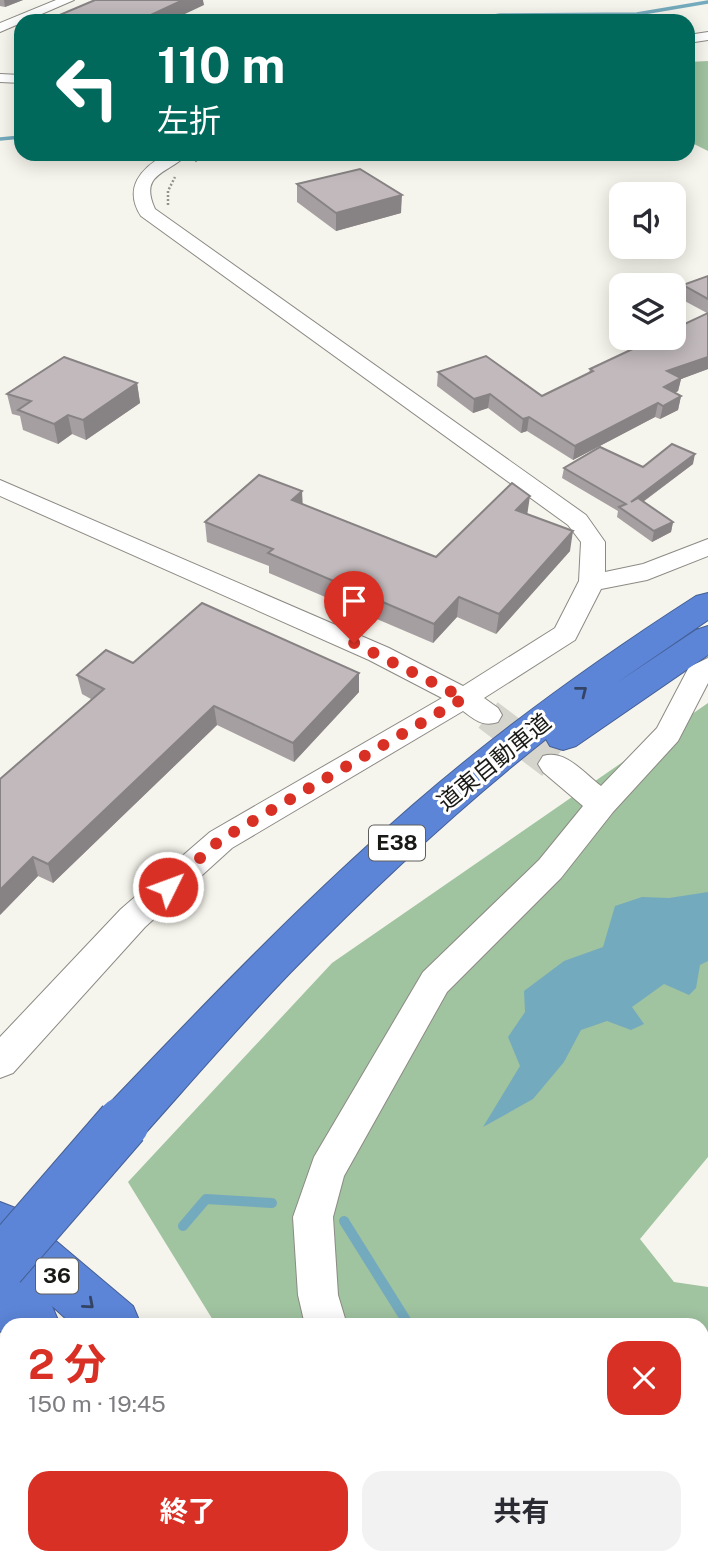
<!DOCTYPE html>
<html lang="ja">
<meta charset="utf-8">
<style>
body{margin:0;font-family:"Public Sans","Noto Sans JP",sans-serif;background:#f2f2f3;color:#2b2b33;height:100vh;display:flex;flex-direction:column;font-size:26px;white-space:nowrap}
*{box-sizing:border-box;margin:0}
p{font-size:23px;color:#7c7c81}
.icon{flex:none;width:38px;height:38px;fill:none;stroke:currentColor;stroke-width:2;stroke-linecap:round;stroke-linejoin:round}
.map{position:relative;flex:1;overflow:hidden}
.side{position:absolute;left:0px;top:1318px;width:709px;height:247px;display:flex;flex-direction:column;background:#fff;border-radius:21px 21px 0 0;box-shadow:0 4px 18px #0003}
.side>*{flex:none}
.top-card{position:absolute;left:14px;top:14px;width:681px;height:147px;border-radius:21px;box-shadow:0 4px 18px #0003;background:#00695c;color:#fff;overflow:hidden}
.buttons{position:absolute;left:609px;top:182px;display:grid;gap:14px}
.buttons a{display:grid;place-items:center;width:77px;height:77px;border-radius:14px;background:#fff;box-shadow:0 4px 18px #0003;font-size:35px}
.pin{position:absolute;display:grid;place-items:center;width:60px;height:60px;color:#fff;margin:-72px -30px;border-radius:50% 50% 50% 0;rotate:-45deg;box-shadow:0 0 7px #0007}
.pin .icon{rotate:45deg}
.me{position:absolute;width:77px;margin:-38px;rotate:48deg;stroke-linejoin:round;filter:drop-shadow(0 0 5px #0008)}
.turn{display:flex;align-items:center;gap:24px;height:147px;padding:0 28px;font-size:32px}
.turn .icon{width:91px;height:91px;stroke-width:2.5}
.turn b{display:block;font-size:49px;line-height:60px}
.round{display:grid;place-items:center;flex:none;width:74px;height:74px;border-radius:21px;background:#f2f2f3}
.summary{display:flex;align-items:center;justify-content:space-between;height:119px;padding:0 28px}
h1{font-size:42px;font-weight:700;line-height:52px;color:#d93025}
.primary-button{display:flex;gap:14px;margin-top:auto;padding:14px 28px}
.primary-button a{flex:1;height:80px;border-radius:21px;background:#d93025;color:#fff;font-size:28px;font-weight:700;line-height:80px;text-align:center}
.primary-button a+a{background:#f2f2f3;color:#2b2b33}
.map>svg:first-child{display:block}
</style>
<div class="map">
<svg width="708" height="1563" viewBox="0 0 708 1563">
<rect width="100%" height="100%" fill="#f6f5ed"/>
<!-- forest -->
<g fill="#a0c3a0">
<path d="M708 61V151L688 141V62Z"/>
<path d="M708 703V1157L640 1239 674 1282 708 1287V1563H532L528 1558H702V1325H216L128 1182 332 963Z"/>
<path d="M0 1392 7 1402V1558H26L17 1563H0Z"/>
</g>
<!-- water -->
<path fill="#74aabd" d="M708 892V961L700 965 696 988 689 995 664 984 632 1007 644 1024 631 1030 607 1021 581 1030 564 1062 533 1099 483 1127 520 1066 508 1037 525 1012 524 991 564 961 603 947 615 906 642 897 669 898Z"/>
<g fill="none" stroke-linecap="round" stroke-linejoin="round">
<!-- stream-far1 -->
<g stroke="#74aabd" stroke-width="3.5">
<path d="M463 21 500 15 637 14 708 2"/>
<path d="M0 139 21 137"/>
</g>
<!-- stream -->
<g stroke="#74aabd" stroke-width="10">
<path d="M344 1221 409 1325"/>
<path d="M183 1226 206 1199 272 1203"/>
<path d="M702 1402H708"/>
<path d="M0 1426 6 1429"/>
</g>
<!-- minor-tunnel -->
<path stroke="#d5d4cd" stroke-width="32" stroke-dasharray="32 16" stroke-linecap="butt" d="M488 715 553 764"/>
<defs>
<g id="minor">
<path d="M56 0H74L0 32V23Z"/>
<path d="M708 32V40L688 43V35Z"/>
<path d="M0 74 21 75V83L0 82Z"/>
<path d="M166 154H187C170 174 138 172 155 209L586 515 605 542V572L643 564 708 539V556L647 580 601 589 575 640 484 698 498 708 502 715 498 722C483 727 475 720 463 711L232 848 145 927 13 1073 0 1078V1037L121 909 210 832 442 698 369 660 0 496V480L389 648 463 686 555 628 579 581 581 542 568 525 141 216C123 188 141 168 166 154Z"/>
<path d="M708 658V683L678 741 613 812 561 878 447 992 344 1176 333 1217 338 1295 347 1325H305L298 1295 293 1217 314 1157 423 972 539 860 583 806 543 772 538 764 543 756C565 749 584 773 601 786L657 728 689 667Z"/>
<path d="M456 1558H504L506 1563H458Z"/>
</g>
<g id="highway">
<path d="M708 593V620L615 684 696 630 708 626V655L576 746 563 750 550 746 546 739C455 811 371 890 290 973 239 1026 190 1083 140 1139L123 1145 106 1139 99 1123 106 1107C190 1019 274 931 364 849 466 754 579 671 696 596Z"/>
<path d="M0 1202 18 1209 133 1306 141 1325H73L41 1296 52 1306 60 1325H7V1337L0 1331V1269L18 1276 0 1260Z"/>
<path d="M211 1558H273L275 1563H213Z"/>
<path d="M291 1558H353L355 1563H293Z"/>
</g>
</defs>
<!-- minor casing -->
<use href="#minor" stroke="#8c8a84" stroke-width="2"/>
<!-- highway casing -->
<use href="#highway" stroke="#455f94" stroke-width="2"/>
<!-- path -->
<g stroke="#93938d" stroke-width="2.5" stroke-dasharray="2 2" stroke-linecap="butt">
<path d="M195 161 210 154"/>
<path d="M168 205V191L175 177"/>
</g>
<!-- minor -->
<use href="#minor" fill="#fff" fill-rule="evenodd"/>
<!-- highway -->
<use href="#highway" fill="#5c85d8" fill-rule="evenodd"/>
<defs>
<path id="highway-bridge" d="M0 1265 123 1123"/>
</defs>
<!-- highway-bridge casing -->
<use href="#highway-bridge" stroke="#455f94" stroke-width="54" stroke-linecap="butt"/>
<!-- highway-bridge -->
<use href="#highway-bridge" stroke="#5c85d8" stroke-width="52"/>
</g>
<!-- wall -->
<g fill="#a69fa1">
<path d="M0 0H23L5 7 0 6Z"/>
<path d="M297 184 401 213 336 231 297 202Z"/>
<path d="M708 276V369L681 379 678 391 675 393 681 396 678 410 660 419 655 417 573 460 527 431 521 433 488 408 473 413 437 386 438 372 542 396 589 373 590 369 707 313 681 299 683 285Z"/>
<path d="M137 383 140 403 86 440 72 434 58 444 23 430 20 416 12 414 7 394Z"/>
<path d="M693 464 643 502 673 522 671 532 652 542 617 517 618 511 562 478 564 468 643 467Z"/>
<path d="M302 491V504L436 557 528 514 570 551 496 634 457 617 433 643 269 573V566L207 542 205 522Z"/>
<path d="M133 663 359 692 294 762 217 725 53 883 38 876 0 915 91 699 82 694 77 675Z"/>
</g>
<!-- shaded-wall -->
<g fill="#878283">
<path d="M4 0H23L5 7Z"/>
<path d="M183 0H203L204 5 170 21H138Z"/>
<path d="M402 195 401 213 336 231V213Z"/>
<path d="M708 357V369L681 379 678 391 661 400 667 371Z"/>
<path d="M137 383 140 403 86 440 83 420Z"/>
<path d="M490 394 488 408 473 413 474 399Z"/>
<path d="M681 396 678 410 660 419 663 406Z"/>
<path d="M658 403 655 417 573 460 575 446Z"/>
<path d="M68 415 72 434 58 444 54 424Z"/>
<path d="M529 417 527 431 521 433 523 419Z"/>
<path d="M695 454 693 464 629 512 631 502Z"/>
<path d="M302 491 303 510 292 500Z"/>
<path d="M530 496 527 516 516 510Z"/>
<path d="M673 522 671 532 652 542 654 531Z"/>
<path d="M573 531 570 551 496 634 499 614Z"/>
<path d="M459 597 457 617 433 643 434 624Z"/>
<path d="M359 673V692L294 762 293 743Z"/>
<path d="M214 706 217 725 53 883 48 864Z"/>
<path d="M33 857 38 876 0 915V890Z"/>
</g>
<!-- building -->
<g fill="#c1b9bb" stroke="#878283" stroke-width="2">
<path d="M95 0H183L138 21H57L50 19Z"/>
<path d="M360 169 402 195 336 213 297 184Z"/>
<path d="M708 276V299L683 285Z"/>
<path d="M708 313V357L667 371 681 378 664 387 681 396 663 406 658 403 575 446 529 417 523 419 490 394 474 399 438 372 486 356 542 396 593 371 590 369 656 338H674V329Z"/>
<path d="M64 357 137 383 83 420 68 415 54 424 18 410 31 401 7 394Z"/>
<path d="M672 444 695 454 631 502 638 498 673 522 654 531 619 507 626 504 564 468 600 447 643 467Z"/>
<path d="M259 475 302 491 292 500 436 557 512 483 530 496 516 510 573 531 499 614 459 597 434 624 268 553 273 549 205 522Z"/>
<path d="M202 603 359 673 293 743 214 706 48 864 33 857 0 890V779L104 689 77 675 106 650 133 663Z"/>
</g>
<!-- one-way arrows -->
<defs><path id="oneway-chevron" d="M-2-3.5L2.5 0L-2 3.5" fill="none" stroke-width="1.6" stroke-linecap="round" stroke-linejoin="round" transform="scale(1.75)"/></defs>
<g stroke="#344464">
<use href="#oneway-chevron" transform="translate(582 691) rotate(-38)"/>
<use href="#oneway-chevron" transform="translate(89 1304) rotate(41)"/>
</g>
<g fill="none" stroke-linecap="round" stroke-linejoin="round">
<!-- route -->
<path stroke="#d93025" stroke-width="12" stroke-dasharray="0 21.6" d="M168 887 220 840 464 698 354 643"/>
</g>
<g text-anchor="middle" stroke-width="6" stroke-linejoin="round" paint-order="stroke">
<!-- shield labels -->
<g fill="#fff" stroke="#5e5e5c" stroke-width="2">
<rect x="369" y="825.5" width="56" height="35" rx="5"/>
<rect x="36" y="1258.5" width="42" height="35" rx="5"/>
</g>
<g font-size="21" font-weight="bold" fill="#191916">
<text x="397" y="850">E38</text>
<text x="57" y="1283">36</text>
</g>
<!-- street labels -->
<g font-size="23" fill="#191916" stroke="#fff">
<text transform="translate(494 762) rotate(-39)" y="8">道東自動車道</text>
</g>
</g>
</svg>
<div class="buttons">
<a><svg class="icon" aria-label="sound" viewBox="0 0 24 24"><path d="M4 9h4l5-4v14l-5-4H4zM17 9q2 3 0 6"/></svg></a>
<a><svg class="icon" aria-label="layers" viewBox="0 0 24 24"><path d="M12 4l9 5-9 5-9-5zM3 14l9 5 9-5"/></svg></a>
</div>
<div class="pin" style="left:354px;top:643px;background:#d93025"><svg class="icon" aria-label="arrive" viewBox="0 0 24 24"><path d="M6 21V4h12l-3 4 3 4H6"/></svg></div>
<svg class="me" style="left:168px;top:887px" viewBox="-20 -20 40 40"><circle r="17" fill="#d93025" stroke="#fff" stroke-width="3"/><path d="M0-11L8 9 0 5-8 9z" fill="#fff"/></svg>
<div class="top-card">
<div class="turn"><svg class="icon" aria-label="left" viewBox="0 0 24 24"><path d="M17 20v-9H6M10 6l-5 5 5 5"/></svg><div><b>110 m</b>左折</div></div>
</div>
<section class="side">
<div class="summary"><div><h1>2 分</h1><p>150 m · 19:45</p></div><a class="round" style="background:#d93025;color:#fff"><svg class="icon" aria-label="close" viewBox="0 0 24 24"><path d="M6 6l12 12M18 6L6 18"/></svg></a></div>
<div class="primary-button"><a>終了</a><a>共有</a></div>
</section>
</div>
